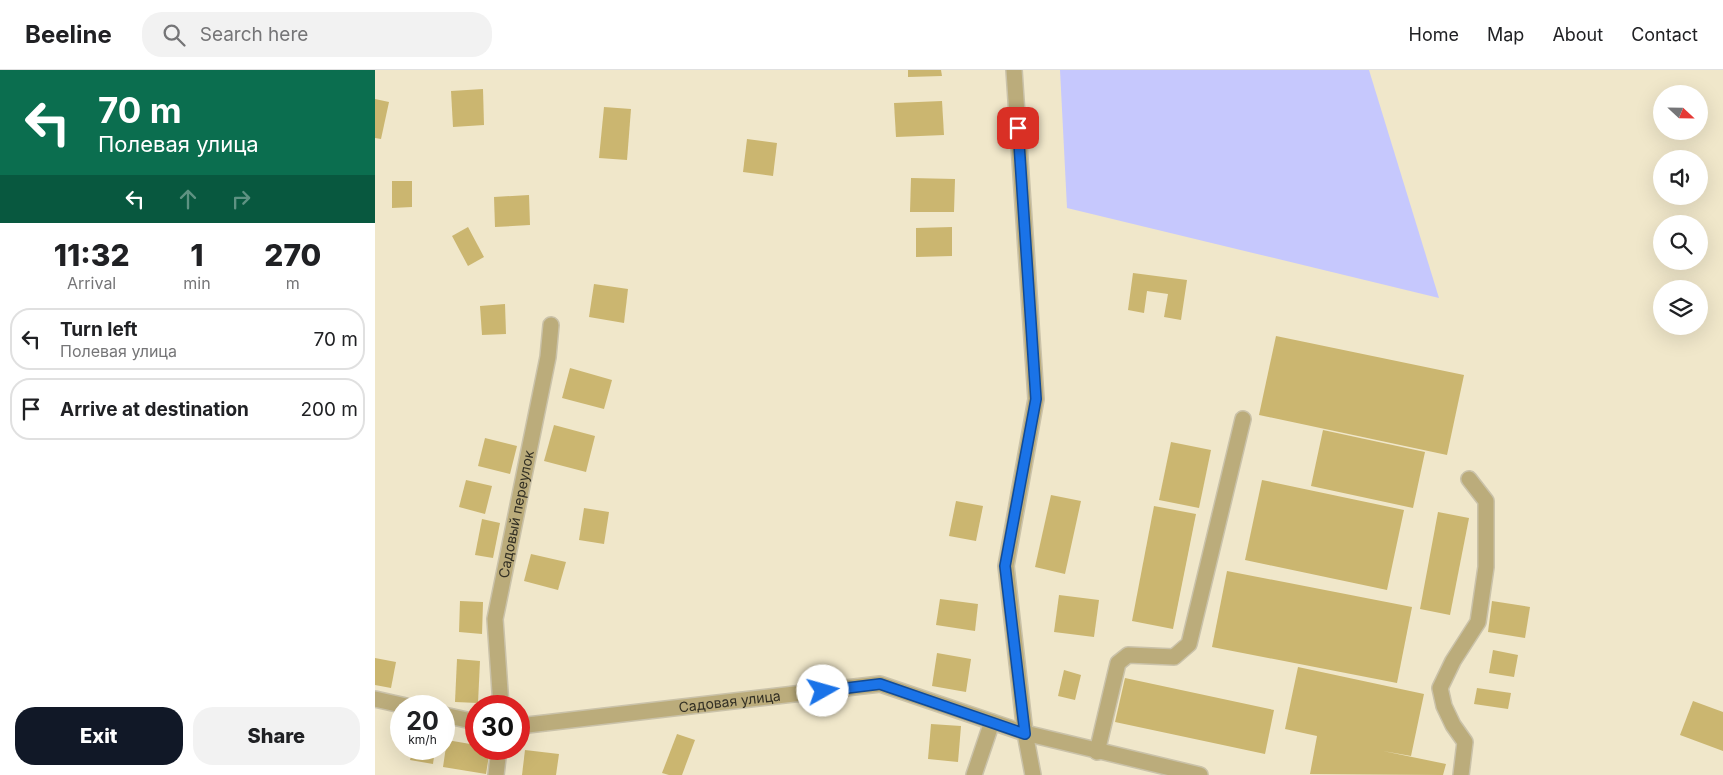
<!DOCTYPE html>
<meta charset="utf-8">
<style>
body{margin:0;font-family:Inter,sans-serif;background:#f2f2f2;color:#202124;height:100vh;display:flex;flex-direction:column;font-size:19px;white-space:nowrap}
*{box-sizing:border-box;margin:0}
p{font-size:16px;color:#757577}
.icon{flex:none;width:28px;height:28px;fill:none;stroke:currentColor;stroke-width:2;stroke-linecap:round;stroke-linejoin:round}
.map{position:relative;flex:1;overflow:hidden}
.drawer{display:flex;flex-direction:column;background:#fff;width:375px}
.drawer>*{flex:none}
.hud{background:#0b6e4f;color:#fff;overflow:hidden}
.needle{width:32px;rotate:112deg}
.fabs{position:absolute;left:1278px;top:15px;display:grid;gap:10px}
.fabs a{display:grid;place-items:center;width:55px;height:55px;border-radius:50%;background:#fff;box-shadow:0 5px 20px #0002;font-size:25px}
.speed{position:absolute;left:15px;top:625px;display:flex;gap:10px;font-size:25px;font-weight:700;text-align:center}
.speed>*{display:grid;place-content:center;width:65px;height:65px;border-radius:50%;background:#fff;box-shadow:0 5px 20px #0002;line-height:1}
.speed small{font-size:12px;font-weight:400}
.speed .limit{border:8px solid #d22;background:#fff;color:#111}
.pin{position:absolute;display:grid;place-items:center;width:42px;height:42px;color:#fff;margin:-21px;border-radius:10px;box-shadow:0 2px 8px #0006}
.me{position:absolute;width:55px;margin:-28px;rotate:83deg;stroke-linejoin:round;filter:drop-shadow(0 0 4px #0008)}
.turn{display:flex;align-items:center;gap:18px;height:105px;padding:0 15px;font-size:22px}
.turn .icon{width:65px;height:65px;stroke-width:2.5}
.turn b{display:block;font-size:35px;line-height:42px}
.lanes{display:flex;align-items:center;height:48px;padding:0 15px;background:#0003;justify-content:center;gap:25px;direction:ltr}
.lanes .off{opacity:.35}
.eta{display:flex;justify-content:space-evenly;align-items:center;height:85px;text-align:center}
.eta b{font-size:30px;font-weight:800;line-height:35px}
.button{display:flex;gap:10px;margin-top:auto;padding:10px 15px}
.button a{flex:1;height:58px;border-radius:20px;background:#111827;color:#fff;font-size:20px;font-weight:800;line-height:58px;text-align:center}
.button a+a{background:#f2f2f2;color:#202124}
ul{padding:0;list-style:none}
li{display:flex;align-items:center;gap:15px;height:62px;margin:0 10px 8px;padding:0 5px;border:2px solid #e0e0e0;border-radius:20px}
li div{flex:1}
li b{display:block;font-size:19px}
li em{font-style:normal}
header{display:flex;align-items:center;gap:30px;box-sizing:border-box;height:70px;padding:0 25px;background:#fff;border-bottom:1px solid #e0e0e0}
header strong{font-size:24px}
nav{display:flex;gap:28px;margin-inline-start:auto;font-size:18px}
.search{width:350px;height:45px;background:#f2f2f2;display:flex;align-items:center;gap:12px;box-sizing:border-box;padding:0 18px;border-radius:20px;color:#757577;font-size:19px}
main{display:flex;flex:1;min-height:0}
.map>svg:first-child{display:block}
</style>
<header>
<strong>Beeline</strong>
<div class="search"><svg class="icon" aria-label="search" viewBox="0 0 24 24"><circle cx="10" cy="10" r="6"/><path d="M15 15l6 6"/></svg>Search here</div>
<nav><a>Home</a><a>Map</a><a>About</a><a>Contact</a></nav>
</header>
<main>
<section class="drawer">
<div class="hud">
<div class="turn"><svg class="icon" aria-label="left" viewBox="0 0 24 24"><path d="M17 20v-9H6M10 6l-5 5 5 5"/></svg><div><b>70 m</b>Полевая улица</div></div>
<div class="lanes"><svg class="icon" aria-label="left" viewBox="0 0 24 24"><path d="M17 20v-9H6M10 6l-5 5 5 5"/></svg><svg class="icon off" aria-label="ahead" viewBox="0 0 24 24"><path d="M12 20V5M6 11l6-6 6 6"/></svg><svg class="icon off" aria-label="right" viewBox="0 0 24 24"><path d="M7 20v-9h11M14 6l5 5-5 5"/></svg></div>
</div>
<div class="eta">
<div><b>11:32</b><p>Arrival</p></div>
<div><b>1</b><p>min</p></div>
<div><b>270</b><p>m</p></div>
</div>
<ul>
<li><svg class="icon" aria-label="left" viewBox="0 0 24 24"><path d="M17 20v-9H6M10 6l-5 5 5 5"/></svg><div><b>Turn left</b><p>Полевая улица</p></div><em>70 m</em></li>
<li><svg class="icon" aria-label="arrive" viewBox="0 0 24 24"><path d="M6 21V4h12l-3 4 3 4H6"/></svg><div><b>Arrive at destination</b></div><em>200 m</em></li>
</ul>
<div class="button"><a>Exit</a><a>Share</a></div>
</section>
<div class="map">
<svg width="1348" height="705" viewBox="0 0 1348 705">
<rect width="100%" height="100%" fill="#f0e7ca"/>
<!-- green -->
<path fill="#c6c8fd" d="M685 0H994L1064 228 692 138Z"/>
<!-- building -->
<g fill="#cbb670">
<path d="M533 0H566L567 6 533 7Z"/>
<path d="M108 19 109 55 78 57 76 21Z"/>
<path d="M0 29 14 32 6 69 0 68Z"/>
<path d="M567 31 569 65 521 67 519 33Z"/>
<path d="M229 37 256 39 252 90 224 88Z"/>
<path d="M372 69 402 73 398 106 368 102Z"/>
<path d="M536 108 580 109 579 142H535Z"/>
<path d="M17 111H37V137L17 138Z"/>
<path d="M154 125 155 155 120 157 119 127Z"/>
<path d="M93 157 109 187 93 196 77 166Z"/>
<path d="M577 157V186L541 187V158Z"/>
<path d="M758 203 812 210 806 250 789 247 793 224 772 221 769 243 753 240Z"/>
<path d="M219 214 253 219 249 253 214 247Z"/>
<path d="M130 234 131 264 107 265 105 236Z"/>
<path d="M901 266 1089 305 1072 385 884 345Z"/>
<path d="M195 298 237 310 229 339 187 328Z"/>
<path d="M179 355 220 366 211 402 169 391Z"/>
<path d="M948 360 1050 382 1038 438 936 416Z"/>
<path d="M110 368 142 376 135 404 103 396Z"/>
<path d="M796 372 836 380 824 438 784 430Z"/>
<path d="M91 410 117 416 110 444 84 437Z"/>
<path d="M887 410 1029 440 1012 520 870 490Z"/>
<path d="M676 425 706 431 690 504 660 497Z"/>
<path d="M581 431 608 436 601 471 574 466Z"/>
<path d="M779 436 821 444 798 559 757 551Z"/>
<path d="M209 438 234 442 229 474 204 470Z"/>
<path d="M1063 442 1094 448 1075 545 1045 539Z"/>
<path d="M107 449 125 453 118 488 100 485Z"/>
<path d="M156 484 191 492 183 520 149 511Z"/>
<path d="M852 501 1037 537 1022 613 837 577Z"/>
<path d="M684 525 724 530 719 567 679 562Z"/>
<path d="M565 529 603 534 600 561 561 555Z"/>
<path d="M85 531 108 532 107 564 84 562Z"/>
<path d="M1117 531 1155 537 1150 568 1113 562Z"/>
<path d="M1118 580 1143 585 1139 607 1114 603Z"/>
<path d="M562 583 596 589 591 622 557 616Z"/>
<path d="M0 588 21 592 16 618 0 615Z"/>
<path d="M82 589 105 591 103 633 80 632Z"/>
<path d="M923 597 1049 624 1036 686 1008 681 1071 694 1068 705 935 704 942 666 910 659Z"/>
<path d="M689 600 706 605 700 630 683 626Z"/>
<path d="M750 608 899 640 890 684 740 652Z"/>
<path d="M1102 618 1136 623 1133 639 1099 634Z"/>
<path d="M1318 631 1348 642V681L1305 665Z"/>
<path d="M556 654 586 656 583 692 553 689Z"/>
<path d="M302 664 320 670 307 705H294L287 703Z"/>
<path d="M72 670 101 675V679H115L111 704 68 697Z"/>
<path d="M38 679H60L58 694 35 690Z"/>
<path d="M150 680 184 684 181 705H147Z"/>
</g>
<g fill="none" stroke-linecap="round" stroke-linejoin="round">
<defs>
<g id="minor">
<path d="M639 0 661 329 631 496 650 663 658 705"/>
<path d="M0 629 31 636"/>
<path id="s1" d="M126 636 120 549 173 287 176 255"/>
<path d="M69 645 101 652"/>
<path id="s2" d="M144 656 505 614 650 663 825 705"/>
<path d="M722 682 743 593 753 585 799 587 814 574 868 349"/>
<path d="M121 705 124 679"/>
<path d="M599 705 617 652"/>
<path d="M1086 705 1090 672 1078 655 1069 636 1065 618 1078 591 1103 552 1111 497V431L1094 409"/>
</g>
</defs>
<!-- minor casing -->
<use href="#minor" stroke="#cac2a9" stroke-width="18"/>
<!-- minor -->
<use href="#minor" stroke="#bbac7b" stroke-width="15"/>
</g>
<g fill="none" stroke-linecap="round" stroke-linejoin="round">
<defs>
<path id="route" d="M448 621 505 614 650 664 630 496 661 329 643 58"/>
</defs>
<!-- route casing -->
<use href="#route" stroke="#114b97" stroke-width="12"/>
<!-- route -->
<use href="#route" stroke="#1a73e8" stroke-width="9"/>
</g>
<g text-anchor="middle" stroke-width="4.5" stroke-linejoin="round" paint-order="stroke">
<!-- street labels -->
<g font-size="14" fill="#333024" stroke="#fff">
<text dy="5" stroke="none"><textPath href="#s1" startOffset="194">Садовый переулок</textPath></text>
<text dy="5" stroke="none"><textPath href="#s2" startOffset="212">Садовая улица</textPath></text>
</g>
</g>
</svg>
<div class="fabs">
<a><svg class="needle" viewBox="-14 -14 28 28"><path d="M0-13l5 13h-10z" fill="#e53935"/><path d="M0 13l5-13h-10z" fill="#757577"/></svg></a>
<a><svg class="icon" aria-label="sound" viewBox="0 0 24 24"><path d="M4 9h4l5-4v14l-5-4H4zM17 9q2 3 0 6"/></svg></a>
<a><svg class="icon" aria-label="search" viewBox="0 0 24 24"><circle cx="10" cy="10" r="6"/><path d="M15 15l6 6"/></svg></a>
<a><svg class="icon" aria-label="layers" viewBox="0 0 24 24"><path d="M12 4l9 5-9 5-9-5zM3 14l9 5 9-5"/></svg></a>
</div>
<div class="speed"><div>20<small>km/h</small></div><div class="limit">30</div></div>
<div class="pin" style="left:643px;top:58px;background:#d93025"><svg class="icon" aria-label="arrive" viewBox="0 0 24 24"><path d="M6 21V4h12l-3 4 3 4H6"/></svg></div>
<svg class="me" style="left:448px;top:621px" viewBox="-20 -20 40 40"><circle r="19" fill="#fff"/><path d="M0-13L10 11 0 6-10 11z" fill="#1a73e8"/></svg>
</div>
</main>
